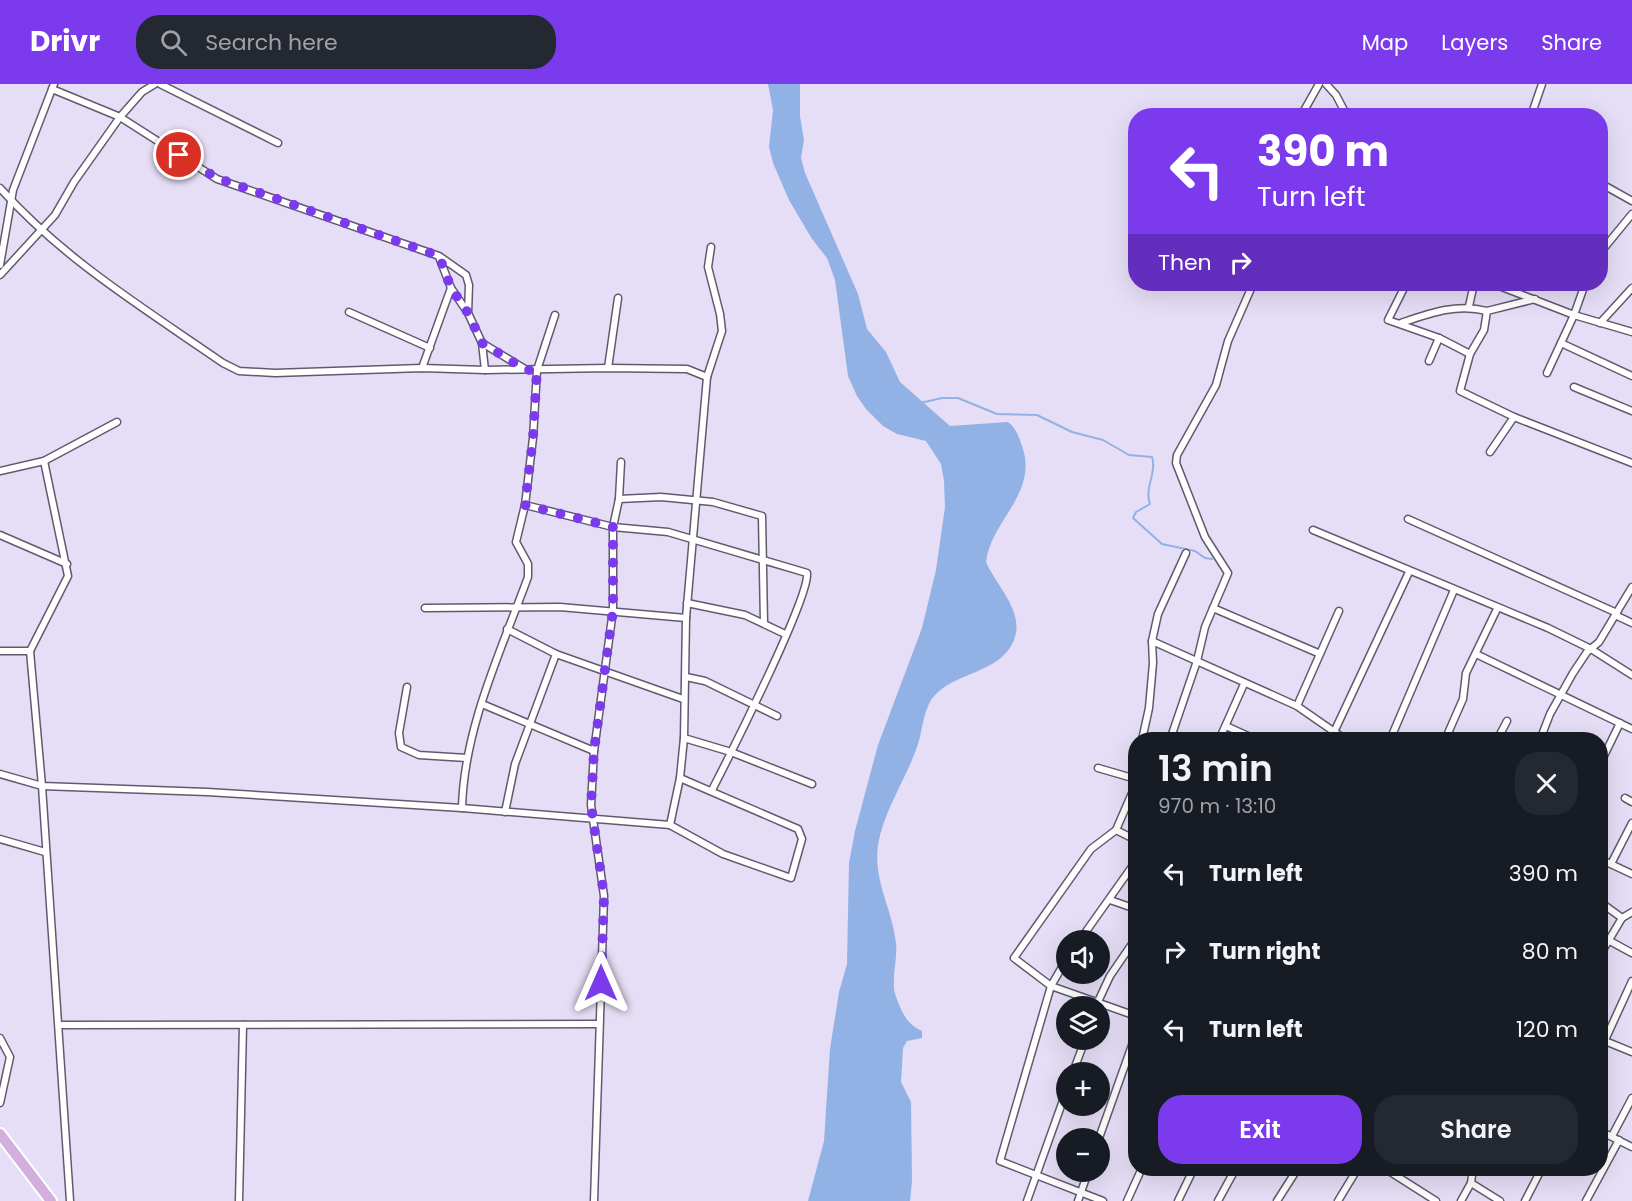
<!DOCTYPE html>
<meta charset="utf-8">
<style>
body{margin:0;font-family:Poppins,sans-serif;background:#242831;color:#f1f3f6;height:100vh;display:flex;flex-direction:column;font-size:22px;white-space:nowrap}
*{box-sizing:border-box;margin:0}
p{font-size:20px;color:#9ea1a6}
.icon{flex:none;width:33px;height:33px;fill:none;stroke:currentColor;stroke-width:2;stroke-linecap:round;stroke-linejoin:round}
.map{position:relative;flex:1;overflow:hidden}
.sheet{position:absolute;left:1128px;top:648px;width:480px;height:444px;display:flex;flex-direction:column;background:#171b24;border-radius:24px;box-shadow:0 6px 24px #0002}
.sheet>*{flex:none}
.guide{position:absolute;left:1128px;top:24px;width:480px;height:183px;border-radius:24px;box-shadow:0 6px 24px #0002;background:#7c3aed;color:#fff;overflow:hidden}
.buttons{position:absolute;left:1056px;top:846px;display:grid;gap:12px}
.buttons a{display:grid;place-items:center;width:54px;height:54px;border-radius:50%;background:#171b24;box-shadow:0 6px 24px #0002;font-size:30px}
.pin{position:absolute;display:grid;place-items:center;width:51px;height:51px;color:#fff;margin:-26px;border:3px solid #fff;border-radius:50%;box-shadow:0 2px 6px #0007}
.me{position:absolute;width:66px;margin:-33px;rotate:0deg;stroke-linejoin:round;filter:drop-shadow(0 0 4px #0008)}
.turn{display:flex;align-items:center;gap:21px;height:126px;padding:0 30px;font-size:27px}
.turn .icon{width:78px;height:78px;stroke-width:2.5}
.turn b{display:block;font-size:42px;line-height:51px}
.then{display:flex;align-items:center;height:57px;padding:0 30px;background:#0003;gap:12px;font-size:22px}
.round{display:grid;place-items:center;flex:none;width:63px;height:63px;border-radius:24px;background:#242831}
.head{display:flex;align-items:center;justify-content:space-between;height:102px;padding:0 30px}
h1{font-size:36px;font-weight:600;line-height:45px}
.action{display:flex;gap:12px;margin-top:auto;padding:12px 30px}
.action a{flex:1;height:69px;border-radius:24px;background:#7c3aed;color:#fff;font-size:24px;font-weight:600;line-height:69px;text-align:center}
.action a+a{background:#242831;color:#f1f3f6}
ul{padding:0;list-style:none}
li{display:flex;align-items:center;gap:18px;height:78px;padding:0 30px}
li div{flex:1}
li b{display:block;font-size:22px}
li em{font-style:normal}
header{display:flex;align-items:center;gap:36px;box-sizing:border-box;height:84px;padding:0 30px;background:#7c3aed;color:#fff}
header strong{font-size:28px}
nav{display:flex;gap:33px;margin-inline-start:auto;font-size:21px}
.search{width:420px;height:54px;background:#242831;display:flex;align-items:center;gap:15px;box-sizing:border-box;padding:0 21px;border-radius:24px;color:#9ea1a6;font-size:22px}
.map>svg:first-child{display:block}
</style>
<header>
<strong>Drivr</strong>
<div class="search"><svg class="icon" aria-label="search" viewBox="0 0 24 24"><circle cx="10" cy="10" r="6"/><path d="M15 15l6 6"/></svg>Search here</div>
<nav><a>Map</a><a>Layers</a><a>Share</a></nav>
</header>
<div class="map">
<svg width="1632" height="1117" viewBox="0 0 1632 1117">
<rect width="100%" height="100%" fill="#e6def6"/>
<!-- water -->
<path fill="#92b1e5" d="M768 0H800V32L804 56 801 74 805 89 858 210 867 245 886 268 900 298 950 342 1008 338C1016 344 1019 353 1022 362 1039 409 991 436 986 478 997 503 1025 528 1014 556 999 593 946 587 929 620 923 632 922 647 918 660 907 694 884 725 878 761 873 797 892 824 896 859 898 876 890 897 896 913 902 928 906 940 922 947V954L907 957 903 964 901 998 911 1018 912 1097 910 1117H808L824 1057 830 965 839 908 847 880 849 779 855 747 878 661 922 544 936 486 945 423 944 397 941 380 926 357 897 350 883 342 866 325 857 312 848 292 835 196 827 174 812 155 789 116 773 79 769 63 773 26Z"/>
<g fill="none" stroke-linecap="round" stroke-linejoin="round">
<!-- stream -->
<path stroke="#92b1e5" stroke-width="2" d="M920 319 942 314H958L997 330 1037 331 1072 348 1103 356 1129 371 1152 373C1157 389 1144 404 1150 420L1136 428 1133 434 1162 460 1195 467 1205 474 1212 475"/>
<defs>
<g id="minor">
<path d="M160 0 278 59"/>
<path d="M1326 0 1336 11 1347 32"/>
<path d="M52 5 120 33 217 95 439 172 466 191 469 201 468 229 482 259 525 285"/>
<path d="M1301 32 1319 0"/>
<path d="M1531 32 1542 0"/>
<path d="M1600 99 1632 117"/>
<path d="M0 104C63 175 145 225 223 279L239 287 275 289 422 284 485 286 608 284 687 285 707 293"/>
<path d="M1600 169 1632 130"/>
<path d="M439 173 451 204 468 229"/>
<path d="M0 181 13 106 54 0"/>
<path d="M0 191 55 131 74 98 120 33 142 8 155 0"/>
<path d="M1406 200 1388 236 1439 254 1470 270"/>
<path d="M1494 200 1574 231 1632 248"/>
<path d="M1535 215 1487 227 1484 246 1470 270 1460 307 1514 333 1632 379"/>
<path d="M1469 222 1474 200"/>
<path d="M349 228 430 264"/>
<path d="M1401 239C1430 229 1457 219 1487 227"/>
<path d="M1600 239 1632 204"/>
<path d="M482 259 485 286"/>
<path d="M1561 259 1632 292"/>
<path d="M1429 277 1439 254"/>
<path d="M422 284 451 204"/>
<path d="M608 284 618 214"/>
<path d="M1547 289 1574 231 1585 200"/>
<path d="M1574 303 1632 327"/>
<path d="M1490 368 1514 333"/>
<path d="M44 377 68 492 30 567 42 702 70 1117"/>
<path d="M0 387 44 377 117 338"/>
<path d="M619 415 661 413 713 418 762 432 764 539"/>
<path d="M525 421 613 443 668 448 807 489C810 513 728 675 712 706"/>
<path d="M1408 435 1617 529"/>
<path d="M1313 446 1548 544 1591 565 1632 591"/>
<path d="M0 451 67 480"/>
<path d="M687 519 745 531 785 550"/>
<path d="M425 524 560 523 686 534"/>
<path d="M1213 524 1318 569"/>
<path d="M1615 531 1632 539"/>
<path d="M507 545 556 570 683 615"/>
<path d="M1152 557 1297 622 1346 656"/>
<path d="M0 567H30"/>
<path d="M1476 570 1632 645"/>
<path d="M686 593 705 597 777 632"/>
<path d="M407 603 399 649 401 663 419 671 467 674"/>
<path d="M482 620 594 667"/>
<path d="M1297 622 1339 527"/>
<path d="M1226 642 1257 656"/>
<path d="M1335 646 1409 488"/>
<path d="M684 654 731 668 812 700"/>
<path d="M1142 656 1149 624 1153 579 1152 557 1158 530 1186 469"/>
<path d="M1170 656 1197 577 1205 543 1228 489 1205 453 1176 379 1177 371 1216 301 1228 257 1253 200"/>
<path d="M1219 656 1244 600"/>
<path d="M1390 656 1454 506"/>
<path d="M1445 656 1463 615 1466 589 1497 525"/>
<path d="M1497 656 1507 637"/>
<path d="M1540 656 1550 630 1573 589 1587 568 1599 558 1632 503"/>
<path d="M1600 680 1620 639"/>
<path d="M1098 684 1136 695"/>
<path d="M0 690 42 702 207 708 462 724 670 741 723 770 791 794 802 755 798 745 680 694"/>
<path d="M1132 693 1136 680"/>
<path d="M1136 700 1116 746 1091 765 1014 874 1051 902 1136 932"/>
<path d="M1625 714 1632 718"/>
<path d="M462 724C464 644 501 567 528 493V480L516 458 525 421 533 354 537 286 555 231"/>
<path d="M505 728 515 680 556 570"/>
<path d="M670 741 680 694 684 654 686 534 707 293 722 247 720 230 708 183 711 163"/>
<path d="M1116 746 1136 756"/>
<path d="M0 755 45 768"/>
<path d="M1600 775 1632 790"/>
<path d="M1611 780 1632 739"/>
<path d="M1110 816 1136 825"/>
<path d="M1600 818 1622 834"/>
<path d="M1080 856 1136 777"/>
<path d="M1608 856 1632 869"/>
<path d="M1600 871 1622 834 1632 828"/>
<path d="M1066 876 1051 902 1000 1077 1103 1117"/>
<path d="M1096 922 1110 892 1136 854"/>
<path d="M59 941 599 940"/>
<path d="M0 954 10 973 0 1019"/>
<path d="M1605 957 1632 968"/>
<path d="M1600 967 1632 897"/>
<path d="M1073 988 1085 956"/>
<path d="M1600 1047 1632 1063"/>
<path d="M1612 1052 1632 1014"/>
<path d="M1099 1054 1136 950"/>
<path d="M1384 1084 1436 1117"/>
<path d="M1471 1099 1473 1084"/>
<path d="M239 1117 243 941"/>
<path d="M594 1117 604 812 591 721 594 667 613 526V443L619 415 621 378"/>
<path d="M1027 1117 1066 1008"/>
<path d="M1078 1117 1088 1088"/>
<path d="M1127 1117 1142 1084"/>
<path d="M1178 1117 1194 1084"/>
<path d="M1218 1117 1236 1084"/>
<path d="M1277 1117 1298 1084"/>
<path d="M1338 1117 1358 1084"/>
<path d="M1461 1117 1471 1099 1500 1117"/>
<path d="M1525 1117 1542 1084"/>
<path d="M1586 1117 1619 1056"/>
</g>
<path id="primary" d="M0 1050 51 1117"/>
</defs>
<!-- minor casing -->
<use href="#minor" stroke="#615a6f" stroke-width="9"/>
<!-- primary casing -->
<use href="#primary" stroke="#fff" stroke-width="14"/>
<!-- minor -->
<use href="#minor" stroke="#fff" stroke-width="6"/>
<!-- primary -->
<use href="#primary" stroke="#d3afde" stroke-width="10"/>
</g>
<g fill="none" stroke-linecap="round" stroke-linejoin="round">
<!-- route -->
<path stroke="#7c3aed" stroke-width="10" stroke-dasharray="0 18" d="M179 71 217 94 439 172 451 204 468 229 482 259 526 286H537L533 354 525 421 613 443V526L594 667 591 721 604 812 601 899"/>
</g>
</svg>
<div class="buttons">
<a><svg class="icon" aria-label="sound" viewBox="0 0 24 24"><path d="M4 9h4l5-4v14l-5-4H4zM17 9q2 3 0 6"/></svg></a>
<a><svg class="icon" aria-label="layers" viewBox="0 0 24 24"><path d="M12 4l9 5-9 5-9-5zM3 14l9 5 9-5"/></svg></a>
<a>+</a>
<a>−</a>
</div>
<div class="pin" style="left:179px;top:71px;background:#d93025"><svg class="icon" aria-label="arrive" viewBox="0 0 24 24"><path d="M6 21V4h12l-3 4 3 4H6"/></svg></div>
<svg class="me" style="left:601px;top:899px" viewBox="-20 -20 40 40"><path d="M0-17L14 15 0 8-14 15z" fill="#7c3aed" stroke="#fff" stroke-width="4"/></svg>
<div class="guide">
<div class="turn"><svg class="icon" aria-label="left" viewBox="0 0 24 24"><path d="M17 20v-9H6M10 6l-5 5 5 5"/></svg><div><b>390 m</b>Turn left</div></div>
<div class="then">Then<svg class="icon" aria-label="right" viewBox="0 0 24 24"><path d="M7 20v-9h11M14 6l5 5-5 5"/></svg></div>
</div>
<section class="sheet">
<div class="head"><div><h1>13 min</h1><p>970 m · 13:10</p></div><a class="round"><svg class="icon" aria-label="close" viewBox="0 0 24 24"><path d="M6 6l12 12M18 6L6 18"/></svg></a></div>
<ul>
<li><svg class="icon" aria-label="left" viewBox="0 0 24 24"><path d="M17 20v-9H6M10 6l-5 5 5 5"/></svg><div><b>Turn left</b></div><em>390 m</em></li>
<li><svg class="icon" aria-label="right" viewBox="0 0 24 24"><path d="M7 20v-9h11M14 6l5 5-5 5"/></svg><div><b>Turn right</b></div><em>80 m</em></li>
<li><svg class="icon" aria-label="left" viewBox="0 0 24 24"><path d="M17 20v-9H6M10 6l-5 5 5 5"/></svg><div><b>Turn left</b></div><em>120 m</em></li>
</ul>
<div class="action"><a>Exit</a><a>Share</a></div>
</section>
</div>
